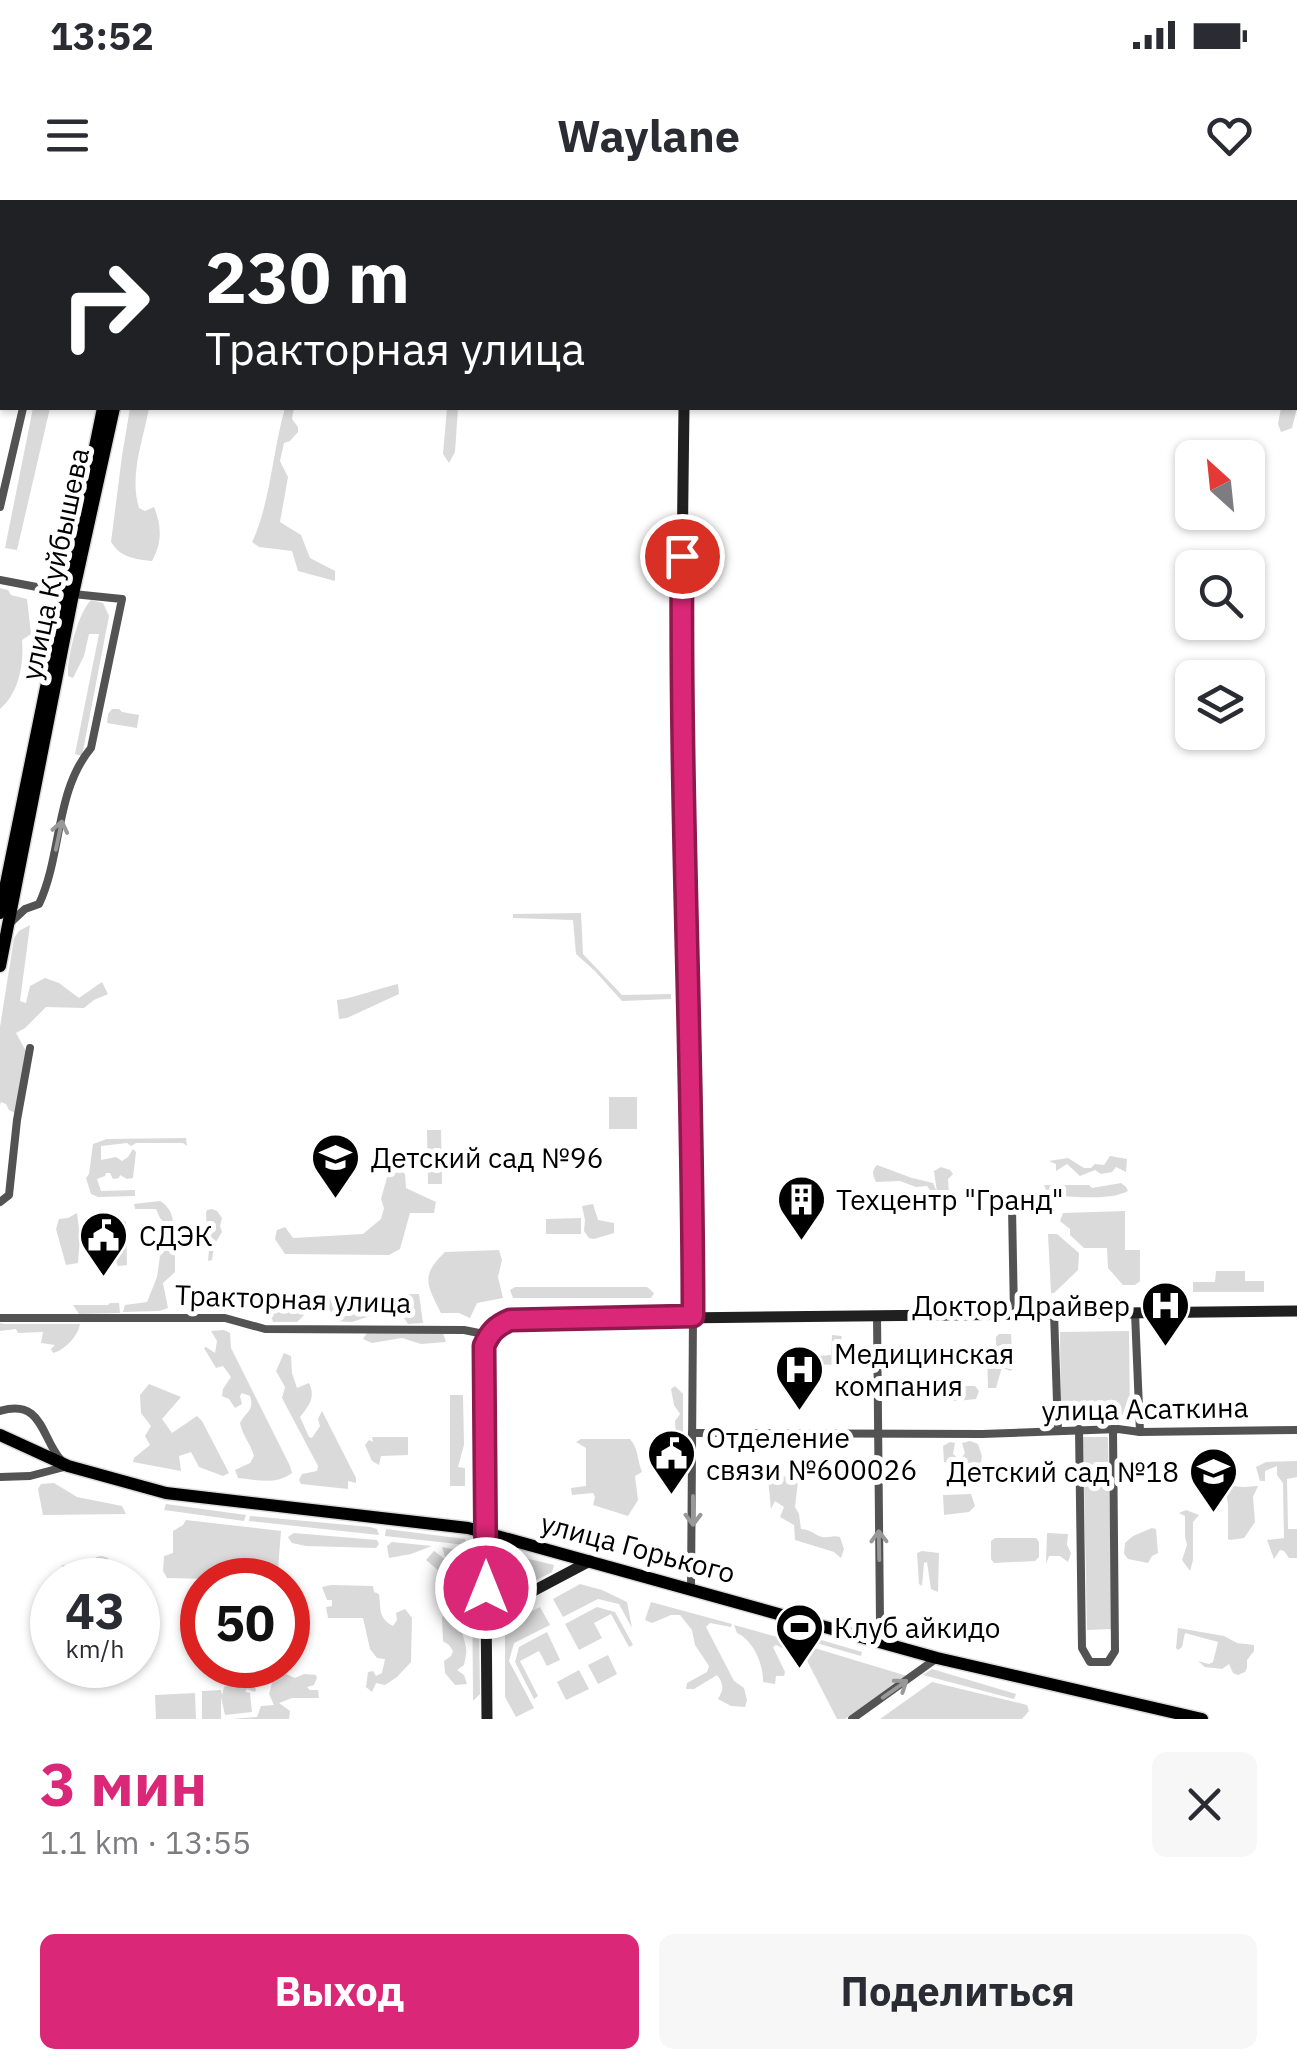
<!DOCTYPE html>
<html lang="ru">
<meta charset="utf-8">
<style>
body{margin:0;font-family:"IBM Plex Sans",sans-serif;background:#f7f7f7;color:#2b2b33;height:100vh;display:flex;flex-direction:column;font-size:38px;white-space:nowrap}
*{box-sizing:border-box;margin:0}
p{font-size:32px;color:#7c7c81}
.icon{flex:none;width:55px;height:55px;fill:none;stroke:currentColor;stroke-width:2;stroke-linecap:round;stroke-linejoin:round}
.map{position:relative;height:1519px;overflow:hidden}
.panel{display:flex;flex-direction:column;background:#fff;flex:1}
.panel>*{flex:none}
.hud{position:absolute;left:0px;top:0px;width:1298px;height:210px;box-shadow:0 2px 8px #0004;background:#202124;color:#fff;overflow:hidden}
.needle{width:65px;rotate:333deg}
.tools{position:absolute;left:1175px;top:240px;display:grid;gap:20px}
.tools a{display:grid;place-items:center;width:90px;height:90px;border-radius:15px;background:#fff;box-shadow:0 2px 8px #0004;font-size:50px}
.speed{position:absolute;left:30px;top:1358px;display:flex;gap:20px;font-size:50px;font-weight:700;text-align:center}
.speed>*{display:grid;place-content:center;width:130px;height:130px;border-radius:50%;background:#fff;box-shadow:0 2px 8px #0004;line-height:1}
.speed small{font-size:25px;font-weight:400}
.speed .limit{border:15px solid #d22;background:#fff;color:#111}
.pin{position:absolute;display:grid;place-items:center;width:85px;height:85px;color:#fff;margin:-42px;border:5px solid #fff;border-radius:50%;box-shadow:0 2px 10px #0007}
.me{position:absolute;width:110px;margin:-55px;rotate:0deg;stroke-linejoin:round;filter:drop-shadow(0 0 8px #0008)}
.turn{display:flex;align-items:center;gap:35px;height:210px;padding:0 40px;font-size:45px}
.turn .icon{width:130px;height:130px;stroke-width:2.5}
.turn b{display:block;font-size:70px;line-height:85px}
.round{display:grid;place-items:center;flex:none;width:105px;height:105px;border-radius:15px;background:#f7f7f7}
.head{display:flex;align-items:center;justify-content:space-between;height:170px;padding:0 40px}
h1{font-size:60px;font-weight:800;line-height:75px;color:#db2777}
.cta{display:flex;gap:20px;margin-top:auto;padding:20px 40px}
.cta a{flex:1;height:115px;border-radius:15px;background:#db2777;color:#fff;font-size:40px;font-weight:800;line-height:115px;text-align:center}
.cta a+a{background:#f7f7f7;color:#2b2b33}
.status{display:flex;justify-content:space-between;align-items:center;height:70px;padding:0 50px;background:#fff;direction:ltr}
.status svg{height:28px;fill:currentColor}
header{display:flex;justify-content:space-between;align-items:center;height:130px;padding:0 40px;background:#fff;font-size:45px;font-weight:800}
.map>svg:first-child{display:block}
</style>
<div class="status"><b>13:52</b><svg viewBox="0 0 49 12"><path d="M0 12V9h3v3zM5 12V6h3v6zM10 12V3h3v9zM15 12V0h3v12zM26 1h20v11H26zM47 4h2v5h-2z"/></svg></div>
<header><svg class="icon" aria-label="menu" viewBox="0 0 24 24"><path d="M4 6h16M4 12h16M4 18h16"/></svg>Waylane<svg class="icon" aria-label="heart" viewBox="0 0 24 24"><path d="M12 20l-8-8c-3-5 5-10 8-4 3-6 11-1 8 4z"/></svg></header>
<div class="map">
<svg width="1297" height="1519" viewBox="0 0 1297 1519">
<rect width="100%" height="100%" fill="#fff"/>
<!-- green -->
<g fill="#dadada">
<path d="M1297 104V208L1292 228 1281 232 1278 224 1281 208H1295V106Z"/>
<path d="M33 208H50L17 350 5 348Z"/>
<path d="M130 208H149C143 241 129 275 139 308L145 311 154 307C162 326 162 343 152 361 135 359 121 358 111 342L122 256Z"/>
<path d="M285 208H294L292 219 298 227V232L290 241 284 243 280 261 288 277 280 322 301 335 310 358 335 371V381L298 371 292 351 259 347 252 342C270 305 273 249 285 208Z"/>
<path d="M447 208H458L455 252 449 263 443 254Z"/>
<path d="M0 388 8 390 11 395 27 399 31 434 22 440C24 464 19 493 0 509Z"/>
<path d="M91 400 103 403 109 416 82 556 75 554 99 434H89L84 456 73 478 68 476C67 457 78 413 91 400Z"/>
<path d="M112 509H119L122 512 139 515 137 528 107 523 108 514Z"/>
<path d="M581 713 583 754 622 795 671 794V799L622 801 595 771 576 754 573 720 513 718V714Z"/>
<path d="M30 725 20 801 26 803 30 786 45 778 59 783 79 798 102 782 108 794 94 800 84 808 46 807 25 828 16 833 27 853 15 913 9 910 6 904 1 902 0 905V827L14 738 19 731Z"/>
<path d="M398 784 399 794 347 818 339 819 337 800C354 798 380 788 398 784Z"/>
<rect x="609" y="897" width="28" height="32"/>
<path d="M427 930H441L442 984H428Z"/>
<path d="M186 938 187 946 183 943H136L131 946 127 943 101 946V960L116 957 122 961 128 957 133 949 136 952 133 978 127 979 120 975 119 978 113 979 110 973H106L105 976 97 979 101 991 135 990V996L98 997 91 994 86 978 89 974 93 944 107 939Z"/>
<path d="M1110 956 1127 959 1126 972 1116 967 1112 972 1101 974 1095 970 1080 976 1067 964 1056 971V964L1049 961 1068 958 1084 968H1091L1095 964 1104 965Z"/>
<path d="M877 965 912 978 933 983 937 992 934 971 941 967 950 970 953 974 948 979 949 994 946 1009 936 1013 933 1005 935 997 927 986 916 987 900 981 876 982C873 975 871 971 877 965Z"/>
<path d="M396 967 405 974 406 988 436 1002 434 1013H410L400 1049 389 1055 285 1054 275 1039 277 1030 285 1027 293 1038 363 1034 381 1019 384 1008 381 999 389 970Z"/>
<path d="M1121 983 1126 987 1128 991C1107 1002 1072 995 1049 996L1044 985H1089L1092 988Z"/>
<path d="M160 1001C171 1007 175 1020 172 1030L160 1018 156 1009H135L134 1004Z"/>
<path d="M593 1004 598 1020 614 1023V1033L594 1039 589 1038 584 1031 585 1020 582 1006Z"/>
<path d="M212 1009 217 1011 222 1018 220 1026 222 1032 214 1045 212 1060 208 1061 210 1038 207 1032 206 1013 207 1010Z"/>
<path d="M1125 1011V1050H1140V1081L1135 1085H1123L1108 1068 1107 1048H1084L1070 1035V1029L1060 1021 1063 1013Z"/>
<path d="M77 1013 80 1037 78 1063 66 1065 56 1029 59 1019 68 1018Z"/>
<path d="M116 1017 126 1022 127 1065 118 1066 111 1049 112 1021Z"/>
<path d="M581 1018V1034H546V1019Z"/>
<path d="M1048 1034H1057L1079 1053 1078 1070 1054 1093H1051Z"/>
<path d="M175 1038V1072L163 1083 168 1108 159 1111 123 1112 125 1105 147 1102 157 1077 160 1056 165 1050V1039Z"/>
<path d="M499 1050 502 1060 498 1077 503 1098 477 1103 470 1118 459 1113H441C427 1085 420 1076 445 1052Z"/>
<path d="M1216 1071H1245V1081H1264V1092H1193V1082H1215Z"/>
<path d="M515 1087H647L654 1093 651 1098H513L510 1090Z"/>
<path d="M419 1094 423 1123 408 1124 397 1107 352 1122 334 1121 330 1110 308 1111 297 1122H273L269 1108 279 1097Z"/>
<path d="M110 1103H119L120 1113 79 1114 73 1105H108Z"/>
<path d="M0 1123 4 1124H80C78 1136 65 1150 53 1153L51 1149 55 1145 41 1143 43 1132 18 1133 16 1129 0 1131Z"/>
<path d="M224 1130 230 1133 231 1148 290 1266 292 1273C276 1285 257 1280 238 1278L235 1270 250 1263 254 1256C251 1244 242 1235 240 1223 245 1212 255 1211 250 1196L242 1193 240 1196 242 1204 235 1208 229 1199 222 1196 223 1189 231 1177 223 1166 216 1168 204 1148 206 1147 215 1153 217 1141 211 1131Z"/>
<path d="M1129 1131 1130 1213 1125 1220 1065 1221 1061 1215 1060 1132Z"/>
<path d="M367 1133H443L446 1142 421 1144 402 1138 372 1143 363 1139Z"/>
<path d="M999 1134H1011L1013 1169 1010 1171 1002 1167 996 1188H988L987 1149 996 1146V1137Z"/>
<path d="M832 1135 842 1136 839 1150 841 1165 808 1164 807 1159 809 1157 831 1155Z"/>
<path d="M284 1153 291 1156 292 1173 297 1188 309 1183C316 1197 309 1206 300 1217L309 1237 312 1238 320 1226 318 1219 322 1211 356 1278V1283L348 1281V1289L301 1284 299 1280 302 1274 317 1271 318 1266 282 1198 285 1187 276 1171Z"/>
<path d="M149 1184 181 1197 162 1219 172 1233 197 1216 202 1221 229 1273 223 1276 199 1267 191 1252 179 1256 181 1271 133 1262 134 1258 150 1245 145 1236 151 1226 141 1213 140 1195Z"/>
<path d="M675 1186 683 1194V1258L677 1262 672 1256 676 1237 675 1221 680 1214 674 1205 671 1189Z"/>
<path d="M955 1186H975L979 1191 976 1199 956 1201 945 1199 946 1191Z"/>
<path d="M450 1195H463L464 1245 458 1267 465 1268V1286H450Z"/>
<path d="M372 1237H408V1255L381 1256 379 1265 372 1261 365 1245 369 1240 373 1242Z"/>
<path d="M1083 1237H1108L1112 1429 1087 1430Z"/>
<path d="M581 1239H630C639 1250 637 1260 642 1272L635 1276 638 1300 628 1316 593 1305 595 1297 593 1293 572 1295 571 1288 586 1286V1248L576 1242Z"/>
<path d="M970 1241 978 1244 982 1256 980 1269 973 1263 958 1264 944 1262 943 1246 950 1242 955 1243 953 1254 960 1260 965 1253 962 1243Z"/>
<path d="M1297 1261V1277L1287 1279 1288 1329H1297V1358H1289L1284 1351 1280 1350 1274 1359 1267 1340 1284 1338 1283 1283 1277 1275V1266L1265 1271V1281H1260L1256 1267 1266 1262Z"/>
<path d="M788 1276 794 1277 798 1281 795 1307 799 1314 801 1329C813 1330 814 1335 822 1337 829 1338 833 1335 840 1337L844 1349 841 1358 834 1352 795 1340 794 1325 780 1317 784 1307 775 1301 771 1309 768 1278Z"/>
<path d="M54 1283 77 1297 122 1306 126 1314 43 1315 38 1289 41 1284Z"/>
<path d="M1203 1283 1243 1287 1258 1286 1253 1297 1255 1322 1244 1338 1230 1340 1228 1339V1303L1225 1290 1205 1287Z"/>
<path d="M971 1294 975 1306 969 1312 944 1315 943 1295Z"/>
<path d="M166 1304 246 1315 244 1321 164 1310Z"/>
<path d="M1186 1310 1199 1315 1193 1322V1360L1190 1371 1182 1360 1187 1345 1185 1336V1316L1179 1313Z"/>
<path d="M250 1316 370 1327 377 1329 379 1335 249 1321Z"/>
<path d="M186 1320 281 1331 278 1369H264L261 1380 167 1378 163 1371 164 1356 173 1353V1331L183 1325Z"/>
<path d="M1152 1328 1156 1329 1158 1353 1152 1356 1148 1363 1128 1359 1124 1354 1125 1343 1133 1336Z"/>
<path d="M386 1329 465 1339 466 1345 385 1336Z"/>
<path d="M294 1333 377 1340 379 1344 376 1348 306 1346 292 1343 288 1337Z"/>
<path d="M1047 1333 1068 1334 1067 1345 1071 1353 1068 1362 1060 1356H1049L1046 1364Z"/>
<path d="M995 1338H1036L1039 1342V1357L1035 1361 994 1363 991 1359V1341Z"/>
<path d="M392 1342 432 1346 411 1354 389 1358 387 1346Z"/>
<path d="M442 1347 466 1352 464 1370 457 1386 466 1410C455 1424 464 1433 466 1448 467 1453 465 1460 464 1465L457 1470 464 1475 467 1484 455 1485 445 1473 444 1461 451 1456 453 1451 449 1445 443 1441 442 1417 453 1410 450 1389H446L438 1380 449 1367 447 1362 439 1371 426 1360 434 1351 446 1360Z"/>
<path d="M922 1351 939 1353 938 1392 931 1389 927 1362 924 1363 922 1386 919 1384 917 1353Z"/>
<path d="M500 1352 554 1365 552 1372 507 1395 496 1391C491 1379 491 1360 500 1352Z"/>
<path d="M102 1356 108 1358 113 1374 107 1379 63 1378 62 1365 79 1367V1362H95L96 1357Z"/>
<path d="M472 1359 478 1362 480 1494 473 1501Z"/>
<path d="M580 1384 602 1390 627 1402 632 1428 619 1404 598 1399 563 1417 553 1399Z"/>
<path d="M331 1385 373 1386 374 1392 379 1394C381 1409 378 1418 393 1426L397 1420 396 1413 405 1409 412 1418 411 1462 397 1477 385 1485 376 1483 372 1492 366 1487 368 1472 373 1471 376 1476 382 1473 385 1459 377 1458 370 1449 363 1418H328L326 1407 332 1406V1400H327L322 1387Z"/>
<path d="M651 1402 732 1424 731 1427 710 1423 706 1427 734 1481 744 1488 747 1500 745 1507 731 1506 718 1499C724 1489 724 1484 717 1475L694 1489H686L687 1483 707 1472 709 1466 695 1445 692 1430 680 1415H671L652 1423 645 1420Z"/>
<path d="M540 1407 550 1425 514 1443 509 1461 534 1508 516 1517 505 1497V1425Z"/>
<path d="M597 1407 615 1412 633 1445 629 1447 611 1414 594 1423 602 1438 579 1450 565 1424Z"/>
<path d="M734 1425 795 1442 794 1449 789 1451 776 1445 773 1447 785 1472 784 1476H776L775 1484 763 1482C764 1465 753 1440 737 1433Z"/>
<path d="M777 1427 862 1452 861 1456 775 1431Z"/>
<path d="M1178 1428 1224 1436 1237 1443 1254 1445V1451L1247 1460V1468L1245 1472 1238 1475 1233 1473 1229 1464 1222 1469 1205 1467 1198 1461 1209 1464 1213 1462 1218 1442 1185 1433 1182 1447 1178 1450 1176 1448Z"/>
<path d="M547 1432 560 1460 547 1466 539 1451 520 1461 538 1496 534 1499 515 1462 519 1447Z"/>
<path d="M798 1443 907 1476 845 1519H837Z"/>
<path d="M608 1455 617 1474 598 1484 588 1465Z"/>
<path d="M277 1465H283L286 1474 295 1478 304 1474 316 1475 317 1478 314 1485 307 1487 310 1490H318L319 1498H292L279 1503 290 1511 289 1519H231L257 1517 261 1506 274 1505 269 1494Z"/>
<path d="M932 1469 1016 1494 1014 1499 923 1475Z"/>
<path d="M579 1470 589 1489 566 1500 557 1482Z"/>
<path d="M250 1481 256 1489 255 1492 247 1489 245 1492 250 1493 252 1512 225 1515 221 1497V1519H202V1491L221 1490 222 1495 224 1487 232 1484 243 1487Z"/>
<path d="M932 1482 1027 1505 1029 1511 1022 1519H880Z"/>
<path d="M195 1493 196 1519H156L155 1495Z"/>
</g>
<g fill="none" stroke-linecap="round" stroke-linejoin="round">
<defs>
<path id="primary" d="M0 1235 68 1266 166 1293 468 1328 937 1458 1202 1519"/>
<g id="trunk">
<path d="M146 2 147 0"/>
<path d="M156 2 157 0"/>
<path d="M0 713 103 208"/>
<path d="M0 766 73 394 114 208"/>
</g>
</defs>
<!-- primary casing -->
<use href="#primary" stroke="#dbdbdb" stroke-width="15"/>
<!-- trunk casing -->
<use href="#trunk" stroke="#dbdbdb" stroke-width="15"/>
<!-- minor -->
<g stroke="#535353" stroke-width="8">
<path d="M67 2 68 0"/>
<path d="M0 307 23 208"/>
<path d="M0 380 73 394 122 399 91 548C55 591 62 655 39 704L25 709 10 723"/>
<path d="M0 1002 9 995 17 920 30 848"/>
<path d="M1012 1008 1014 1114"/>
<path d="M1054 1113 1058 1231"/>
<path d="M1135 1113 1140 1232"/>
<path d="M0 1118H225L265 1129 464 1130 489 1135"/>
<path d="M0 1211C43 1198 41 1238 61 1260"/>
<path d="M1079 1229 1082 1448 1090 1462H1108L1115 1451 1113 1229"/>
<path d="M692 1233 982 1234 1118 1229 1140 1232 1297 1230"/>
<path d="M0 1277 30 1276 68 1266"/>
<path d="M691 1388 693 1116"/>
<path d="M871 1440 880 1422 877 1115"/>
<path d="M852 1519 937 1458"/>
</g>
<!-- secondary -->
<g stroke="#202020" stroke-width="11">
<path d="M687 2V0"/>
<path d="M684 208C682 354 680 501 684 647 687 804 694 960 693 1116"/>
<path d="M486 1416 590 1361"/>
<path d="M487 1519 484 1146C490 1132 496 1126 510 1120L1297 1111"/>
</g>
<!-- primary -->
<use href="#primary" stroke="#000" stroke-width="12"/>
<!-- trunk -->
<use href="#trunk" stroke="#000" stroke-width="12"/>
</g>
<!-- one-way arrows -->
<defs><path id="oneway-shaft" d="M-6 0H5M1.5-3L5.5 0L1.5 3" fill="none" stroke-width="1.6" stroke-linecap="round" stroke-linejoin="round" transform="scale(2.5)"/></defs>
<g stroke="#989898">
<use href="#oneway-shaft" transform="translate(59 635) rotate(-78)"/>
<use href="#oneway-shaft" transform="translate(693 1311) rotate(90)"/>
<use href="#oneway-shaft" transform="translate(879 1345) rotate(-91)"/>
<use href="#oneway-shaft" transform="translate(895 1489) rotate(-35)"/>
</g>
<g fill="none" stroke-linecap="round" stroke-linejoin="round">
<defs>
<path id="route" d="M486 1388 484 1146C490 1132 496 1126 510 1120L693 1116C693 863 680 610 682 356"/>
</defs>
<!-- route casing -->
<use href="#route" stroke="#8e194d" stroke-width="25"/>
<!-- route -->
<use href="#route" stroke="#db2777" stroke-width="18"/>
</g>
<!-- icons -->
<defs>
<symbol id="school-pin" viewBox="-11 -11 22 30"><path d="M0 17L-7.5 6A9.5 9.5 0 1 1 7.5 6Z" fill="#000" stroke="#fff"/><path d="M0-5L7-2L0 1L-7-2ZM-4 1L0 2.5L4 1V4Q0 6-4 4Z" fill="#fff"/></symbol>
<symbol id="building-pin" viewBox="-11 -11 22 30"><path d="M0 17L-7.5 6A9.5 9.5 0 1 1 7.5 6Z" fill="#000" stroke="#fff"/><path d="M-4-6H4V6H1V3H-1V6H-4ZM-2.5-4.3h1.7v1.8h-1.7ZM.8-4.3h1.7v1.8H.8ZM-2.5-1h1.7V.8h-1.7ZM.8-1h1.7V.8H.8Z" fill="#fff"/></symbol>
<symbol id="civic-pin" viewBox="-11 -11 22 30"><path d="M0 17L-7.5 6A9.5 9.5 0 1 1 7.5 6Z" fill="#000" stroke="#fff"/><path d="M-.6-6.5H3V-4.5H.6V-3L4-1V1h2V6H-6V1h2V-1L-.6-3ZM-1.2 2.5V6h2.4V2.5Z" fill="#fff"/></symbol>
<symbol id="hospital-pin" viewBox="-11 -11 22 30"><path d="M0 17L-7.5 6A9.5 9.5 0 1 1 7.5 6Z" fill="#000" stroke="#fff"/><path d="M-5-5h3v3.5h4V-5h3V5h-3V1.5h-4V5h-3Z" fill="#fff"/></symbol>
<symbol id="stadium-pin" viewBox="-11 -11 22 30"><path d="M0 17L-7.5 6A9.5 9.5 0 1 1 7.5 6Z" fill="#000" stroke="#fff"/><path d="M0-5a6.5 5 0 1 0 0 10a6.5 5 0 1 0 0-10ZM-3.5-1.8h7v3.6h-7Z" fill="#fff"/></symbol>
</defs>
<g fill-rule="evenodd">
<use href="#school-pin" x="308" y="930" width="55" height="75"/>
<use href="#building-pin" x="774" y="972" width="55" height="75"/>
<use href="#civic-pin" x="76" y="1008" width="55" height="75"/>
<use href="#hospital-pin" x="1138" y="1078" width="55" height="75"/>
<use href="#hospital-pin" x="772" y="1142" width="55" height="75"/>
<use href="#civic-pin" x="644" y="1226" width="55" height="75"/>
<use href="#school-pin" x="1186" y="1244" width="55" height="75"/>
<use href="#stadium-pin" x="772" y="1400" width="55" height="75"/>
</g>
<g text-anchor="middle" stroke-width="10" stroke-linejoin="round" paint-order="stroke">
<!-- street labels -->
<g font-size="28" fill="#000" stroke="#fff">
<text transform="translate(55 364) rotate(-78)" y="10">улица Куйбышева</text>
<text transform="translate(293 1099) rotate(2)" y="10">Тракторная улица</text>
<text transform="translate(1145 1209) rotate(-1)" y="10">улица Асаткина</text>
<text transform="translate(638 1348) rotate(15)" y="10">улица Горького</text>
</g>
<!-- poi labels -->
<g font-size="28" fill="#000" stroke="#fff" text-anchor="start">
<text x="371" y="968">Детский сад №96</text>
<text x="836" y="1010">Техцентр "Гранд"</text>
<text x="139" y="1046">СДЭК</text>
<text x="1130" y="1116" text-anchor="end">Доктор Драйвер</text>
<text x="834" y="1164">Медицинская<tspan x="834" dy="32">компания</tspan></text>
<text x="706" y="1248">Отделение<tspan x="706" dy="32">связи №600026</tspan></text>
<text x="1179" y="1282" text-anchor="end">Детский сад №18</text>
<text x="834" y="1438">Клуб айкидо</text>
</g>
</g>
</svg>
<div class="tools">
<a><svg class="needle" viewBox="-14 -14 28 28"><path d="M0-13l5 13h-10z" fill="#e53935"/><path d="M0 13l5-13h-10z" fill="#7c7c81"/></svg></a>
<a><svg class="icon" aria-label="search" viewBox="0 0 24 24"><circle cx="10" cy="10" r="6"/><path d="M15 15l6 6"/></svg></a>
<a><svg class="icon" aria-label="layers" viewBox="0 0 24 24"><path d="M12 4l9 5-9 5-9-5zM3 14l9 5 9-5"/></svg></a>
</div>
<div class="speed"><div>43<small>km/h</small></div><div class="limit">50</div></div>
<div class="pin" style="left:682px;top:356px;background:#d93025"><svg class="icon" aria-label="arrive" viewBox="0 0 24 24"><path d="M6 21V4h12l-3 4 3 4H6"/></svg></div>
<svg class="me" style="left:486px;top:1388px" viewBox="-20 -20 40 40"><circle r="17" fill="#db2777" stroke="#fff" stroke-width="3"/><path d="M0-11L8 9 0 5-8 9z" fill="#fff"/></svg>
<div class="hud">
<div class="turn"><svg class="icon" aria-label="right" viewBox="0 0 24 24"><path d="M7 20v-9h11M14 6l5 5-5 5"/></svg><div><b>230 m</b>Тракторная улица</div></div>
</div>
</div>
<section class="panel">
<div class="head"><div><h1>3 мин</h1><p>1.1 km · 13:55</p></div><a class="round"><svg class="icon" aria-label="close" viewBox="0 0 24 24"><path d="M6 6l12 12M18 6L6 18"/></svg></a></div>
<div class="cta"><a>Выход</a><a>Поделиться</a></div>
</section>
